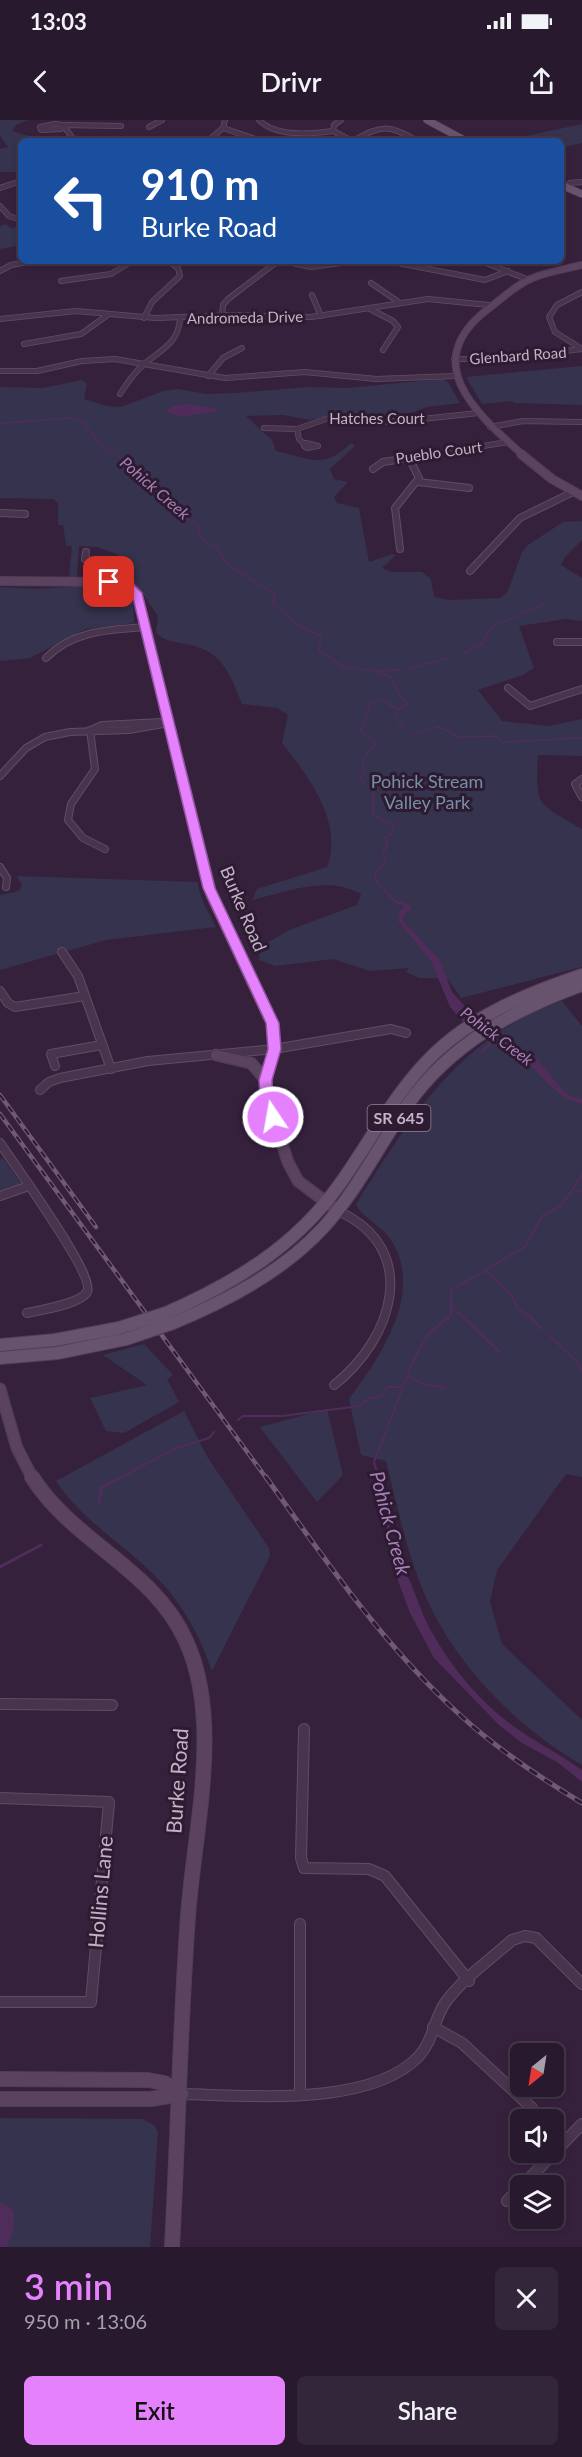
<!DOCTYPE html>
<meta charset="utf-8">
<style>
body{margin:0;font-family:Lato,sans-serif;background:#34263a;color:#f1f3f6;height:100vh;display:flex;flex-direction:column;font-size:22px;white-space:nowrap}
*{box-sizing:border-box;margin:0}
p{font-size:20px;color:#a5a0aa}
.icon{flex:none;width:33px;height:33px;fill:none;stroke:currentColor;stroke-width:2;stroke-linecap:round;stroke-linejoin:round}
.map{position:relative;height:2127px;overflow:hidden}
.details{display:flex;flex-direction:column;background:#28192e;flex:1}
.details>*{flex:none}
.guide{position:absolute;left:18px;top:18px;width:546px;height:126px;border-radius:9px;box-shadow:0 3px 9px #0003,0 0 0 2px #44384a;background:#1a4fa0;color:#fff;overflow:hidden}
.needle{width:39px;rotate:210deg}
.tools{position:absolute;left:510px;top:1923px;display:grid;gap:12px}
.tools a{display:grid;place-items:center;width:54px;height:54px;border-radius:9px;background:#28192e;box-shadow:0 3px 9px #0003,0 0 0 2px #44384a;font-size:30px}
.pin{position:absolute;display:grid;place-items:center;width:51px;height:51px;color:#fff;margin:-26px;border-radius:12px;box-shadow:0 3px 9px #0006}
.me{position:absolute;width:66px;margin:-33px;rotate:348deg;stroke-linejoin:round;filter:drop-shadow(0 0 4px #0008)}
.turn{display:flex;align-items:center;gap:21px;height:126px;padding:0 24px;font-size:27px}
.turn .icon{width:78px;height:78px;stroke-width:2.5}
.turn b{display:block;font-size:42px;line-height:51px}
.round{display:grid;place-items:center;flex:none;width:63px;height:63px;border-radius:9px;background:#34263a}
.summary{display:flex;align-items:center;justify-content:space-between;height:102px;padding:0 24px}
h1{font-size:36px;font-weight:600;line-height:45px;color:#e681fd}
.cta{display:flex;gap:12px;margin-top:auto;padding:12px 24px}
.cta a{flex:1;height:69px;border-radius:9px;background:#e681fd;color:#111;font-size:24px;font-weight:600;line-height:69px;text-align:center}
.cta a+a{background:#34263a;color:#f1f3f6}
.status{display:flex;justify-content:space-between;align-items:center;height:42px;padding:0 30px;background:#28192e;direction:ltr}
.status svg{height:16px;fill:currentColor}
header{display:flex;justify-content:space-between;align-items:center;height:78px;padding:0 24px;background:#28192e;font-size:27px;font-weight:600}
.map>svg:first-child{display:block}
</style>
<div class="status"><b>13:03</b><svg viewBox="0 0 49 12"><path d="M0 12V9h3v3zM5 12V6h3v6zM10 12V3h3v9zM15 12V0h3v12zM26 1h20v11H26zM47 4h2v5h-2z"/></svg></div>
<header><svg class="icon" aria-label="back" viewBox="0 0 24 24"><path d="M15 5l-7 7 7 7"/></svg>Drivr<svg class="icon" aria-label="share" viewBox="0 0 24 24"><path d="M12 15V3M7 8l5-5 5 5M5 13v7h14v-7"/></svg></header>
<div class="map">
<svg width="582" height="2127" viewBox="0 0 582 2127">
<rect width="100%" height="100%" fill="#36213d"/>
<!-- green -->
<g fill="#35334d">
<path d="M0 0H28L16 5 12 11 45 21H21V52H0V29L8 27 0 16Z"/>
<path d="M582 4V23L561 28V21H502Z"/>
<path d="M6 104 10 108 21 107V125L0 129V106Z"/>
<path d="M582 246V285L514 283 512 281 482 284 466 257Z"/>
<path d="M442 259 448 262 460 283 427 287 411 293 365 297 335 295 310 300 283 295 246 296 272 320 276 331C310 338 322 351 351 323L355 326 330 349 334 359 348 362 334 377 337 383 359 388 369 442 392 434 396 435 382 448 391 452H422L431 459 434 477 449 480 501 478 508 471 522 432 528 425 563 402 582 401V420L565 437 561 445 582 458V501L566 499 519 506 534 548 523 555 478 570 502 601 548 606 582 599V636L538 635C535 689 538 683 582 709V847L461 878 447 858H419L406 852 409 848 370 851 333 839 275 846 259 840 260 827 289 810 357 785 361 774C326 755 288 772 252 780L257 769 327 747C344 702 308 656 282 623L288 595 277 588 242 584C231 557 224 533 191 525 178 522 167 523 156 513L158 496 136 464 126 457 119 435 97 427 79 426 77 457H69L72 426H66L63 405H58V383L53 379 0 378V267L43 268 82 260 87 264 84 279 107 286 121 287 163 271 178 269 206 274 236 273 308 267 347 268Z"/>
<path d="M91 465 133 479 134 503 86 509 30 538 0 541V467L39 469Z"/>
<path d="M17 756 197 762 202 780 216 807 106 820 0 850V775L19 771 22 765Z"/>
<path d="M562 881 582 906V1357L566 1354 497 1450 490 1482 502 1524 582 1600V1645C512 1604 447 1537 419 1460 404 1422 396 1380 386 1341L361 1335 349 1279C380 1237 425 1173 391 1120 383 1107 359 1095 356 1084 410 998 460 916 562 881Z"/>
<path d="M3 1038 23 1066 0 1073V1039Z"/>
<path d="M144 1224 173 1255 167 1259 179 1282 124 1313 106 1311 90 1278 147 1265 103 1235Z"/>
<path d="M327 1289 343 1355 317 1382 260 1307Z"/>
<path d="M184 1291 208 1338 269 1428 270 1436 212 1551C200 1517 184 1486 159 1460 124 1423 87 1406 56 1361Z"/>
<path d="M0 1998 142 1999 154 2005 158 2012 150 2127H0Z"/>
</g>
<!-- water -->
<g fill="#502c5a">
<path d="M187 284 215 288 217 291 182 297 166 292 173 286Z"/>
<path d="M391 778 409 784 411 789 404 795 403 801 440 840 452 872 471 893 525 930 538 940 562 969 570 976 582 979V984C542 975 536 932 493 924L476 937 491 920 463 902 450 887 431 841 398 801 400 791 405 786 395 783Z"/>
<path d="M394 1434C413 1457 418 1490 434 1516 455 1552 482 1584 516 1608 537 1623 561 1635 582 1650V1662L557 1642 522 1623 499 1605 434 1538 410 1493 393 1447Z"/>
<path d="M0 2082 13 2090C16 2105 13 2113 7 2127H0Z"/>
</g>
<g fill="none" stroke-linecap="round" stroke-linejoin="round">
<!-- stream-far2 -->
<g stroke="#502c5a" stroke-width="1.5">
<path d="M0 303 73 298 83 302 100 323 126 342 160 377 185 398 198 404C198 426 209 419 219 431 225 437 218 433 223 439 231 448 263 468 274 472V484L295 503 321 516 319 531 344 547 376 551 392 558 397 571 408 584 398 589 380 579 370 584 361 611 376 625 363 638 364 651 360 660 373 669V695L394 706 393 713 385 718 388 723 383 734 385 743 375 753 377 763 390 776"/>
<path d="M464 533 482 524 492 507 545 483"/>
<path d="M410 549 451 537"/>
<path d="M378 551 399 550"/>
<path d="M397 590 394 596 405 609"/>
<path d="M412 614 439 607 460 617 496 616 502 622 582 618"/>
</g>
<!-- stream-far1 -->
<g stroke="#502c5a" stroke-width="2">
<path d="M389 775 393 779"/>
<path d="M573 1069 582 1072"/>
<path d="M485 1150 510 1173 518 1189 530 1196 542 1210"/>
<path d="M452 1187 500 1232"/>
<path d="M549 1215 577 1242 582 1251"/>
<path d="M409 1256 422 1264 445 1268"/>
<path d="M238 1300 243 1296H282L360 1286 369 1278 382 1276 387 1267H402"/>
<path d="M118 1359 174 1329 209 1318 214 1312"/>
<path d="M379 1359 374 1342 413 1242 428 1214 451 1195V1170L525 1127 542 1096 561 1086 582 1055"/>
</g>
<!-- stream -->
<g stroke="#502c5a" stroke-width="3">
<path d="M378 1357 394 1436"/>
<path d="M99 1382 101 1368 121 1357"/>
<path d="M0 1447 41 1425"/>
</g>
<defs>
<g id="street-far3">
<path d="M259 0C275 17 312 14 333 11"/>
<path d="M341 0 334 5 333 11 352 21"/>
<path d="M55 4 63 5 61 9 41 10 40 7Z"/>
<path d="M149 7 162 0"/>
<path d="M223 8 261 21"/>
<path d="M74 20 63 5 121 6"/>
<path d="M208 21 223 8 225 0"/>
<path d="M353 21C381 5 389 4 417 21"/>
<path d="M570 63 582 62"/>
<path d="M0 68 21 61"/>
<path d="M0 86 9 96 21 100"/>
<path d="M283 141 311 147 356 141"/>
<path d="M388 141 485 160 508 151"/>
<path d="M481 141 529 160"/>
<path d="M0 151 11 145 34 141"/>
<path d="M61 161 111 154 132 141"/>
<path d="M371 163 400 183"/>
<path d="M582 172 557 185 549 197 555 212 582 229"/>
<path d="M312 175 321 196"/>
<path d="M370 189 393 201 398 207 383 230"/>
<path d="M222 196 223 185 228 179 278 141"/>
<path d="M144 198 152 182 180 156 178 148 168 141"/>
<path d="M0 199 76 191 156 198 233 195 311 197 428 179 489 185"/>
<path d="M24 224 81 214 109 194"/>
<path d="M454 239H496L582 229"/>
<path d="M0 251H37L82 241 115 239 225 258 305 252 376 259 455 256"/>
<path d="M208 256 223 238 242 228"/>
<path d="M120 274C127 263 134 253 144 244 161 230 179 223 180 198"/>
<path d="M490 307 523 301 582 302"/>
<path d="M264 308 297 309"/>
<path d="M297 309 329 298 350 297 373 302 404 301 478 293"/>
<path d="M297 309 299 319 304 324"/>
<path d="M306 323 318 326 307 328 304 326Z"/>
<path d="M427 335 508 322"/>
</g>
<g id="street-far2">
<path d="M373 349 383 342 436 334"/>
<path d="M418 362 469 368"/>
<path d="M0 393 25 394"/>
<path d="M400 429 395 388 419 358 409 338"/>
<path d="M86 432 85 439 102 444 99 462"/>
<path d="M470 451 520 398 573 372"/>
<path d="M557 522H582"/>
<path d="M46 538C73 510 109 510 146 507"/>
<path d="M508 568 530 586 582 569"/>
<path d="M90 610 95 649 71 684 68 700 83 718 105 729"/>
<path d="M91 610 102 605 162 602"/>
<path d="M0 656 26 628 45 617 70 612 129 610 169 603"/>
<path d="M582 659 575 664 582 677"/>
<path d="M0 747 7 758 6 767"/>
</g>
<g id="street-far1">
<path d="M62 832 78 856 111 949"/>
<path d="M0 871 8 883 15 887 85 876"/>
<path d="M55 946 51 934 102 925"/>
<path d="M40 970 49 962 60 958 148 941 274 929 391 909 406 913"/>
<path d="M0 1023C13 1043 96 1156 87 1172 80 1184 41 1190 27 1193"/>
<path d="M0 1076 29 1066"/>
<path d="M334 1265C393 1219 422 1129 338 1091"/>
</g>
<g id="street">
<path d="M0 1584 112 1585"/>
<path d="M304 1609 301 1738 304 1748 369 1749 385 1756 469 1861"/>
<path d="M0 1678 109 1682 91 1882H0"/>
<path d="M300 1804V1973"/>
<path d="M433 1907 462 1923 532 1988"/>
<path d="M181 1974C247 1975 370 1988 419 1936 433 1921 434 1899 445 1883 463 1858 490 1840 512 1820L525 1816 536 1818 582 1864"/>
<path d="M522 2066 582 2004"/>
<path d="M507 2081 520 2067"/>
</g>
<path id="secondary-far3" d="M523 335C473 291 417 240 492 186 501 179 511 170 521 164 539 153 561 150 582 145"/>
<g id="secondary-far2">
<path d="M521 334 552 359 582 376"/>
<path d="M0 461 115 462 131 466 137 473 213 776"/>
</g>
<g id="secondary-far1">
<path d="M212 775 272 903 274 929 266 960 267 979 288 1042 298 1061 338 1091"/>
<path d="M216 935 251 943 266 960"/>
<path d="M0 1269 17 1328 33 1359"/>
</g>
<g id="secondary">
<path d="M32 1357C73 1422 154 1449 186 1521 223 1601 194 1711 188 1796 180 1906 178 2017 172 2127"/>
<path d="M0 1959 148 1960 164 1963 181 1974"/>
<path d="M0 1979H151L181 1974"/>
</g>
<g id="primary-far1">
<path d="M427 0 466 21"/>
<path d="M561 65 582 74"/>
</g>
<g id="primary">
<path d="M166 1193C234 1163 295 1127 339 1065 371 1021 395 971 435 933 476 894 529 873 582 855"/>
<path d="M173 1203C228 1180 282 1152 323 1108 357 1071 379 1025 408 984 451 924 513 890 582 865"/>
<path d="M0 1225 55 1220 119 1208"/>
<path d="M0 1238 58 1233 126 1219"/>
</g>
</defs>
<!-- street-far3 casing -->
<use href="#street-far3" stroke="#604d65" stroke-width="6"/>
<!-- street-far2 casing -->
<use href="#street-far2" stroke="#604d65" stroke-width="8"/>
<!-- street-far1 casing -->
<use href="#street-far1" stroke="#604d65" stroke-width="10"/>
<!-- street casing -->
<use href="#street" stroke="#604d65" stroke-width="12"/>
<!-- secondary-far3 casing -->
<use href="#secondary-far3" stroke="#513e56" stroke-width="8"/>
<!-- secondary-far2 casing -->
<use href="#secondary-far2" stroke="#513e56" stroke-width="10"/>
<!-- secondary-far1 casing -->
<use href="#secondary-far1" stroke="#513e56" stroke-width="13"/>
<!-- secondary casing -->
<use href="#secondary" stroke="#513e56" stroke-width="16"/>
<!-- primary-far1 casing -->
<use href="#primary-far1" stroke="#513e56" stroke-width="8"/>
<!-- primary casing -->
<use href="#primary" stroke="#513e56" stroke-width="14"/>
<!-- street-far3 -->
<use href="#street-far3" stroke="#48354d" stroke-width="4.5"/>
<!-- street-far2 -->
<use href="#street-far2" stroke="#48354d" stroke-width="6"/>
<!-- street-far1 -->
<use href="#street-far1" stroke="#48354d" stroke-width="8"/>
<!-- street -->
<use href="#street" stroke="#48354d" stroke-width="10"/>
<!-- secondary-far3 -->
<use href="#secondary-far3" stroke="#5b4360" stroke-width="6"/>
<!-- secondary-far2 -->
<use href="#secondary-far2" stroke="#5b4360" stroke-width="8"/>
<!-- secondary-far1 -->
<use href="#secondary-far1" stroke="#5b4360" stroke-width="10"/>
<!-- secondary -->
<use href="#secondary" stroke="#5b4360" stroke-width="14"/>
<!-- primary-far1 -->
<use href="#primary-far1" stroke="#67536d" stroke-width="7"/>
<!-- primary -->
<use href="#primary" stroke="#67536d" stroke-width="12"/>
<defs>
<g id="rail-far1">
<path d="M0 975 96 1107"/>
<path d="M0 994 267 1359"/>
</g>
<path id="rail" d="M266 1357C325 1440 384 1526 460 1595 497 1629 539 1657 582 1683"/>
</defs>
<!-- rail-far1 casing -->
<use href="#rail-far1" stroke="#705976" stroke-width="4.5"/>
<!-- rail casing -->
<use href="#rail" stroke="#705976" stroke-width="5"/>
<!-- rail-far1 -->
<use href="#rail-far1" stroke="#2d1b32" stroke-width="2" stroke-dasharray="7" stroke-linecap="butt"/>
<!-- rail -->
<use href="#rail" stroke="#2d1b32" stroke-width="3" stroke-dasharray="9" stroke-linecap="butt"/>
<defs>
<g id="primary-bridge">
<path d="M119 1208 166 1193"/>
<path d="M126 1219 173 1203"/>
</g>
</defs>
<!-- primary-bridge casing -->
<use href="#primary-bridge" stroke="#513e56" stroke-width="14" stroke-linecap="butt"/>
<!-- primary-bridge -->
<use href="#primary-bridge" stroke="#67536d" stroke-width="12"/>
</g>
<!-- route -->
<path fill="#e681fd" stroke="#9654a4" stroke-width="1.5" d="M109 459 131 462 142 473 215 768 279 903 281 929 272 960 273 979 279 997 277 1000H268L260 979 259 960 268 929 266 903 203 768 132 474 124 467 106 464V460Z"/>
<g text-anchor="middle" stroke-width="6" stroke-linejoin="round" paint-order="stroke">
<!-- far-street labels -->
<g font-size="15" fill="#c4b1c8" stroke="#2d1b32">
<text transform="translate(245 198) rotate(-1)" y="5">Andromeda Drive</text>
<text transform="translate(518 236) rotate(-4)" y="5">Glenbard Road</text>
<text x="377" y="304">Hatches Court</text>
<text transform="translate(439 333) rotate(-8)" y="5">Pueblo Court</text>
</g>
<!-- far-water labels -->
<g font-size="16" font-style="italic" fill="#a97fb7" stroke="#2d1b32">
<text transform="translate(155 368) rotate(41)" y="6">Pohick Creek</text>
<text transform="translate(497 916) rotate(37)" y="6">Pohick Creek</text>
</g>
<!-- shield labels -->
<rect fill="#2d1b32" stroke="#97849b" stroke-width="1.5" x="367.5" y="985" width="63" height="26" rx="4.5"/>
<g font-size="16" font-weight="bold" fill="#c4b1c8">
<text x="399" y="1004">SR 645</text>
</g>
<!-- park labels -->
<g font-size="18" fill="#7590a5" stroke="#2d1b32">
<text x="427" y="668">Pohick Stream<tspan x="427" dy="21">Valley Park</tspan></text>
</g>
<!-- street labels -->
<g font-size="18" fill="#c4b1c8" stroke="#2d1b32">
<text transform="translate(243 789) rotate(67)" y="6">Burke Road</text>
</g>
<!-- water labels -->
<g font-size="20" font-style="italic" fill="#a97fb7" stroke="#2d1b32">
<text transform="translate(390 1403) rotate(75)" y="7">Pohick Creek</text>
</g>
<!-- near-street labels -->
<g font-size="21" fill="#c4b1c8" stroke="#2d1b32">
<text transform="translate(178 1661) rotate(-86)" y="7">Burke Road</text>
<text transform="translate(101 1772) rotate(-85)" y="7">Hollins Lane</text>
</g>
</g>
</svg>
<div class="tools">
<a><svg class="needle" viewBox="-14 -14 28 28"><path d="M0-13l5 13h-10z" fill="#e53935"/><path d="M0 13l5-13h-10z" fill="#a5a0aa"/></svg></a>
<a><svg class="icon" aria-label="sound" viewBox="0 0 24 24"><path d="M4 9h4l5-4v14l-5-4H4zM17 9q2 3 0 6"/></svg></a>
<a><svg class="icon" aria-label="layers" viewBox="0 0 24 24"><path d="M12 4l9 5-9 5-9-5zM3 14l9 5 9-5"/></svg></a>
</div>
<div class="pin" style="left:109px;top:462px;background:#d93025"><svg class="icon" aria-label="arrive" viewBox="0 0 24 24"><path d="M6 21V4h12l-3 4 3 4H6"/></svg></div>
<svg class="me" style="left:273px;top:997px" viewBox="-20 -20 40 40"><circle r="17" fill="#e681fd" stroke="#fff" stroke-width="3"/><path d="M0-11L8 9 0 5-8 9z" fill="#fff"/></svg>
<div class="guide">
<div class="turn"><svg class="icon" aria-label="left" viewBox="0 0 24 24"><path d="M17 20v-9H6M10 6l-5 5 5 5"/></svg><div><b>910 m</b>Burke Road</div></div>
</div>
</div>
<section class="details">
<div class="summary"><div><h1>3 min</h1><p>950 m · 13:06</p></div><a class="round"><svg class="icon" aria-label="close" viewBox="0 0 24 24"><path d="M6 6l12 12M18 6L6 18"/></svg></a></div>
<div class="cta"><a>Exit</a><a>Share</a></div>
</section>
